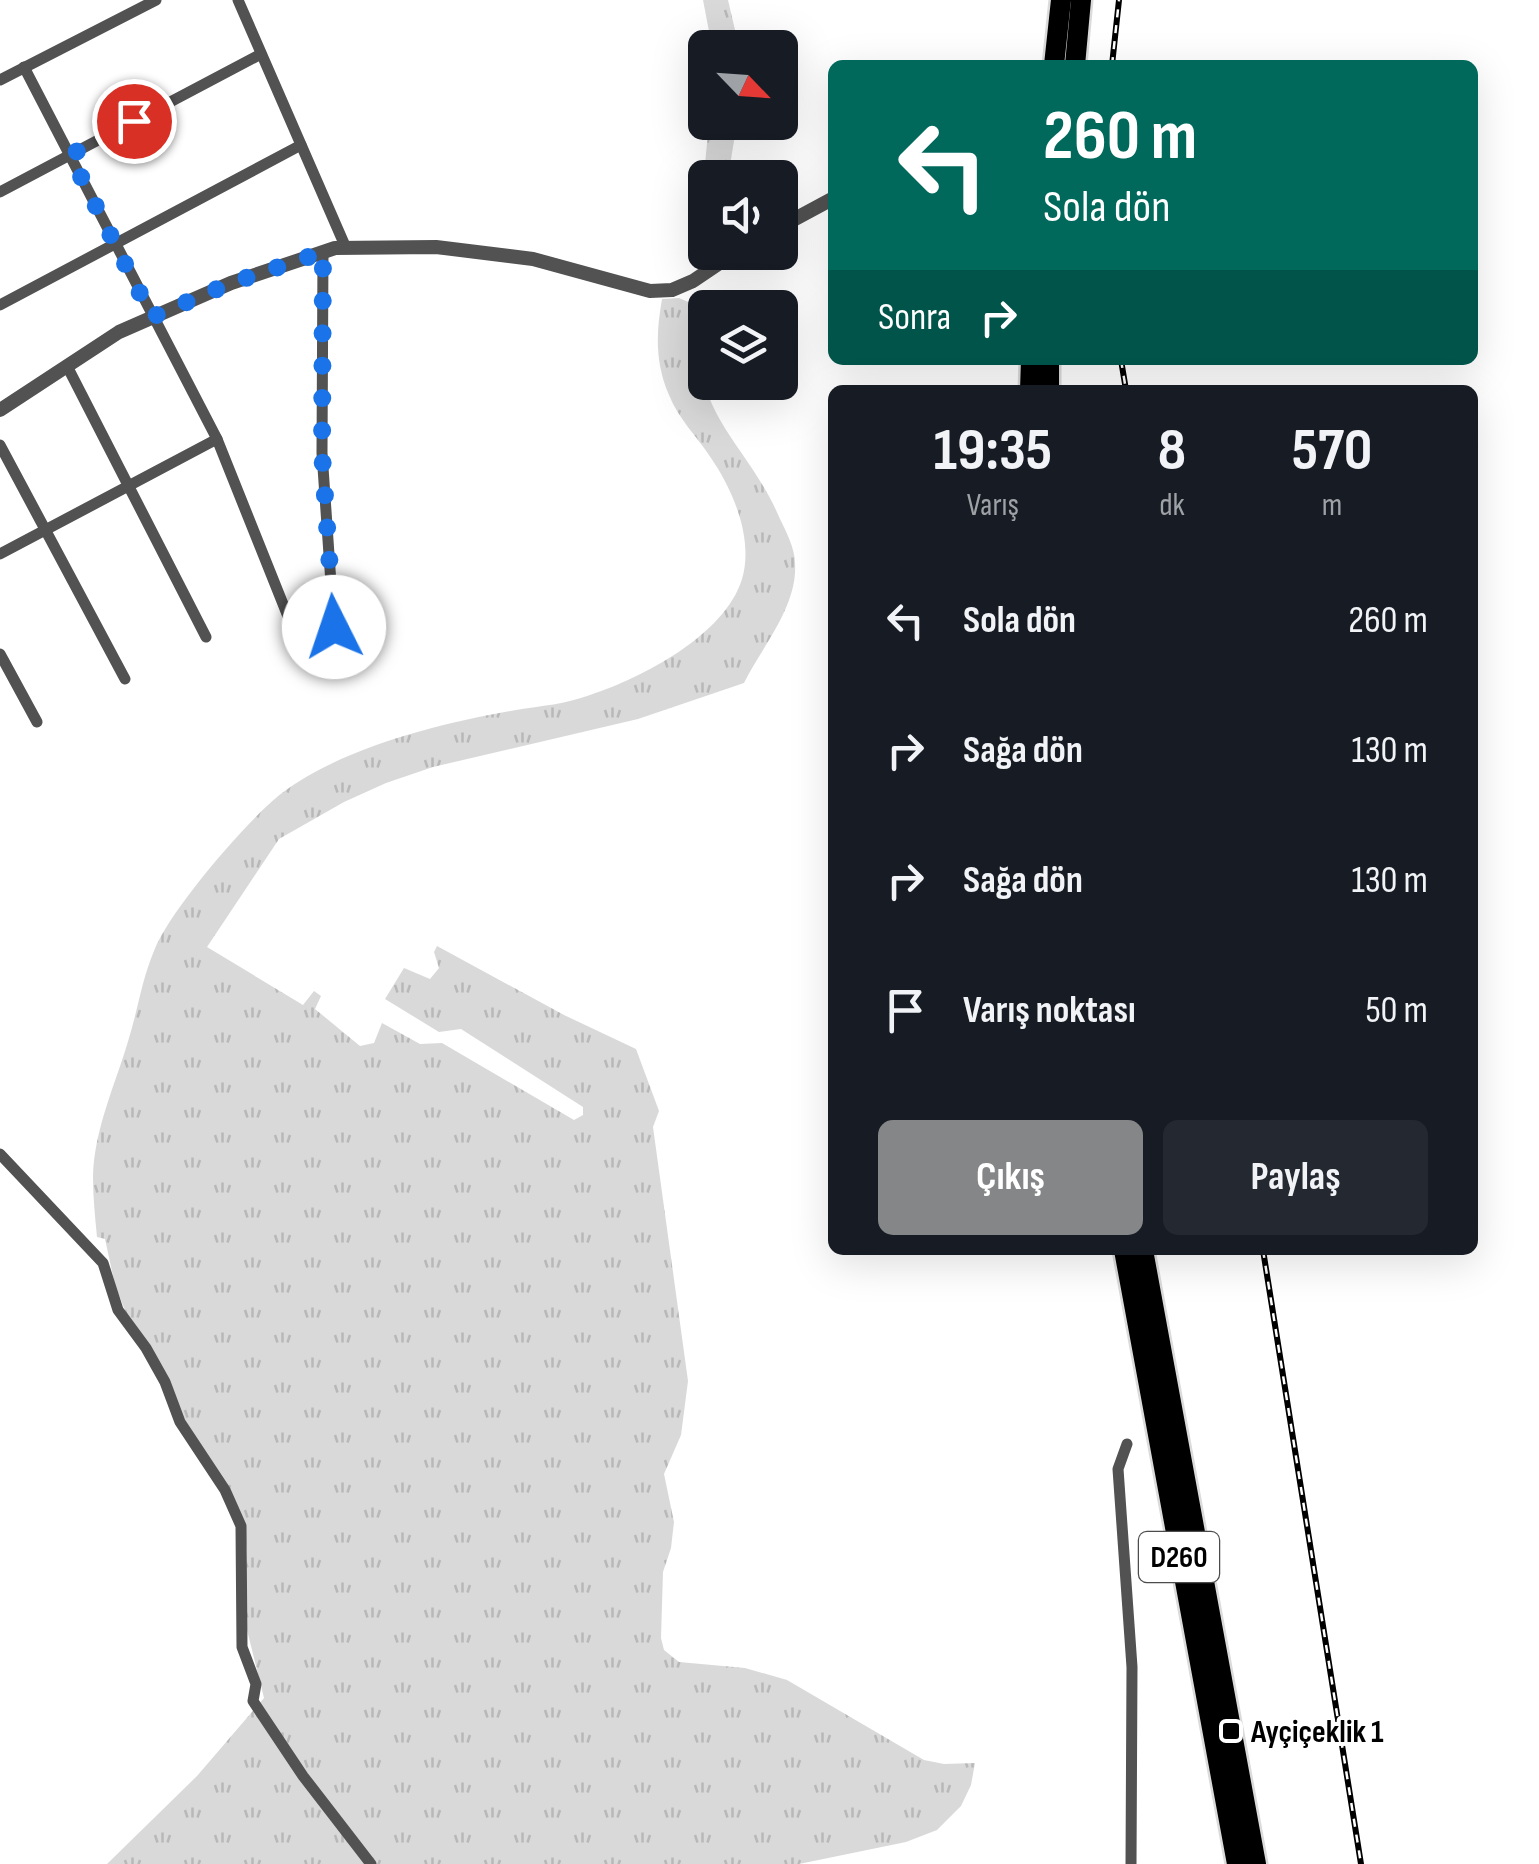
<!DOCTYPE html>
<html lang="tr">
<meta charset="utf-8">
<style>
body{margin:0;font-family:"Sofia Sans Condensed",sans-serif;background:#242831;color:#f1f3f6;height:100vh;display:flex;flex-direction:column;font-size:38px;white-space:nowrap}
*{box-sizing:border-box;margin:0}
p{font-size:32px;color:#9ea1a6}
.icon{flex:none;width:55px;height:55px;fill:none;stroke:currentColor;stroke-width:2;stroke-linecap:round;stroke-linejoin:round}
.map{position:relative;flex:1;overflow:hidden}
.side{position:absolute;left:828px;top:385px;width:650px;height:870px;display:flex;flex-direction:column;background:#171b24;border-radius:15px;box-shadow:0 10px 40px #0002}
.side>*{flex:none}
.guide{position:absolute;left:828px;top:60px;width:650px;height:305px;border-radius:15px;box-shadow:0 10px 40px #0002;background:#00695c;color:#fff;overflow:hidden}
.needle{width:65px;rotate:115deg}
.controls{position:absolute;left:688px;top:30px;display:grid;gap:20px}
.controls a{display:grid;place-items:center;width:110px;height:110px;border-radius:15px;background:#171b24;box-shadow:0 10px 40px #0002;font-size:50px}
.pin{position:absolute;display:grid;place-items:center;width:85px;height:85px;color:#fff;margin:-42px;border:5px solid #fff;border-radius:50%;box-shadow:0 2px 10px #0007}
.me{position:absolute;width:110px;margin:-55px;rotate:356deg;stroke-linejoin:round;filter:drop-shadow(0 0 8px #0008)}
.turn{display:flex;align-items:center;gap:35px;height:210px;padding:0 50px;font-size:45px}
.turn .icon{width:130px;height:130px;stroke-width:2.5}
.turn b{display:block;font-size:70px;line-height:85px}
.then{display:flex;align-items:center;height:95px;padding:0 50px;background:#0003;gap:20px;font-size:38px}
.eta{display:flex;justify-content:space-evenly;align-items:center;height:170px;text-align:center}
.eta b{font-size:60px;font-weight:700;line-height:70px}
.cta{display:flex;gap:20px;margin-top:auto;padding:20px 50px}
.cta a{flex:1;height:115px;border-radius:15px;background:#858687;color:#fff;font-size:40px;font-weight:700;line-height:115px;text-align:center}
.cta a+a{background:#242831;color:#f1f3f6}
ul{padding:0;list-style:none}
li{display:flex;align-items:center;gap:30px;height:130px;padding:0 50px}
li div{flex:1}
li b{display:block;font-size:38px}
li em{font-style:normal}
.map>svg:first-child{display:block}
</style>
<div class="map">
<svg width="1539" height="1864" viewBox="0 0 1539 1864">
<defs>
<pattern id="grass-tufts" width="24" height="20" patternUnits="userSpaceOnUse" patternTransform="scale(2.5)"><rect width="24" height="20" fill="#d9d9d9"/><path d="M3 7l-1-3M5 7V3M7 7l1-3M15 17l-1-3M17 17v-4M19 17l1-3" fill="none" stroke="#b8b8b8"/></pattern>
</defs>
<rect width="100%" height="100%" fill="#fff"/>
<!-- grass -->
<g fill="url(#grass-tufts)">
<path d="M703 0H728L739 47H712Z"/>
<path d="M709 123H737L728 177 705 178V242L692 245 700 215Z"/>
<path d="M679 298 695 305 703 315C686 413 746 439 780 519 786 531 795 549 795 563 798 606 762 647 744 683L638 719 433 767 386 783 344 802 279 839 207 947 303 1005 314 991 321 996 315 1009 360 1046 374 1043 382 1023 420 1044 442 1043 574 1120 583 1115V1107L461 1029 439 1032 385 999 404 968 430 979 439 968 434 952 437 946 564 1015 636 1049 659 1111 653 1127 688 1381 681 1435 664 1474 674 1522 671 1548 663 1572 661 1638 664 1650 679 1662 745 1668 787 1680 924 1760 944 1764 975 1763 971 1785 961 1806 937 1830 906 1842 799 1864H107L197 1776 264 1698 245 1622 247 1551 244 1525 128 1318 115 1285 105 1239 97 1237C95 1217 93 1197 93 1177 94 1129 116 1083 129 1038 138 1009 142 979 154 951 169 911 248 819 282 793 343 747 442 723 516 710 541 706 566 704 590 695 642 678 725 635 742 579 754 539 733 490 711 458 697 436 679 420 669 395 655 363 656 333 662 299Z"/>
</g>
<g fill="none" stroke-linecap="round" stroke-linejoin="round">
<defs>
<g id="trunk">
<path d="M1054 65 1061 0"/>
<path d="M1075 65 1081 0"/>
<path d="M1030 390 1031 360"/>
<path d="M1049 390V360"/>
<path d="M1124 1250 1237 1864"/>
<path d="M1143 1250 1256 1864"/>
</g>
</defs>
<!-- trunk casing -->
<use href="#trunk" stroke="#dbdbdb" stroke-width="25"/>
<!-- minor -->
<g stroke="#525252" stroke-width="11">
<path d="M238 0 346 248"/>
<path d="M24 67 217 439 293 629"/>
<path d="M0 80 156 0"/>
<path d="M0 192 261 54"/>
<path d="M323 252 322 453 334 627"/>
<path d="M0 305 301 145"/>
<path d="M67 366 206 637"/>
<path d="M0 445 125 679"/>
<path d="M0 554 217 439"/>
<path d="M0 654 37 722"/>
<path d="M0 1154 103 1263 118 1310 146 1348 165 1382 180 1422 225 1490 241 1526 242 1647 256 1684 253 1701 303 1776 371 1864"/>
<path d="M1127 1444 1118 1469 1132 1667 1131 1864"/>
</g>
<!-- tertiary -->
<g stroke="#525252" stroke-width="14">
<path d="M780 227 832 199"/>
<path d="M0 410 119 332 231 283 335 248 436 247 533 259 650 291 672 290 693 281 736 252"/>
</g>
<!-- trunk -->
<use href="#trunk" stroke="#000" stroke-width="20"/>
<defs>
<g id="rail">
<path d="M1112 65 1119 0"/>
<path d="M1121 360 1126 390"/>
<path d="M1263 1250 1361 1864"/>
</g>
</defs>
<!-- rail casing -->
<use href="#rail" stroke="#000" stroke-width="6"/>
<!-- rail -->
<use href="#rail" stroke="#fff" stroke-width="2.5" stroke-dasharray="8" stroke-linecap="butt"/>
</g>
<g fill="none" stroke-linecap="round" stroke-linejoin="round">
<!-- route -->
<path stroke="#1a73e8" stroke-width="18" stroke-dasharray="0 32.4" d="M134 121 70 155 152 317 231 283 323 252 322 453 334 627"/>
</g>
<!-- markers -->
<rect fill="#000" stroke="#fff" stroke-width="4" x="1221" y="1721" width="20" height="20" rx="5"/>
<g text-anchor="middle" stroke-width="8" stroke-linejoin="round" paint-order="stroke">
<!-- shield labels -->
<rect fill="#fff" stroke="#4c4c4c" stroke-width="2.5" x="1139" y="1532" width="80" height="50" rx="8"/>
<g font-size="30" font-weight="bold" fill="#000">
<text x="1179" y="1567">D260</text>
</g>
<!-- poi labels -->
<g font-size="32" font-weight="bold" fill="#000" stroke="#fff" text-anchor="start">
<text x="1251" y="1742">Ayçiçeklik 1</text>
</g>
</g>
</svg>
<div class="controls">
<a><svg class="needle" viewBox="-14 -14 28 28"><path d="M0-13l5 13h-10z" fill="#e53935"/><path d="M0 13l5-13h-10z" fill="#9ea1a6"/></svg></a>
<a><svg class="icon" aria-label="sound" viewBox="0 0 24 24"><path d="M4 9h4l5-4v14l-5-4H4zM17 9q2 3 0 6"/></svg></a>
<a><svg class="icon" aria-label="layers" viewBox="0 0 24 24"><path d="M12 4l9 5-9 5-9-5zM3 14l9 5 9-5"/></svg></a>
</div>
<div class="pin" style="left:134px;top:121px;background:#d93025"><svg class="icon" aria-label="arrive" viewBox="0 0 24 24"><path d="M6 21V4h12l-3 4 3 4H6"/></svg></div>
<svg class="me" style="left:334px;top:627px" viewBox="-20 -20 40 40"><circle r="19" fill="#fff"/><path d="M0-13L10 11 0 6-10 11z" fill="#1a73e8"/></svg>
<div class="guide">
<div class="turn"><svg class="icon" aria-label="left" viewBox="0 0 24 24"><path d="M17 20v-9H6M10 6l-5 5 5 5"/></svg><div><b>260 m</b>Sola dön</div></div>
<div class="then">Sonra<svg class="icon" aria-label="right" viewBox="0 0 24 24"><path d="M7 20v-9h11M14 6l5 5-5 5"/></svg></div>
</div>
<section class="side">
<div class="eta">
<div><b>19:35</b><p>Varış</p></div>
<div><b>8</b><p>dk</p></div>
<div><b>570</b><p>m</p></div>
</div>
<ul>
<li><svg class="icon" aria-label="left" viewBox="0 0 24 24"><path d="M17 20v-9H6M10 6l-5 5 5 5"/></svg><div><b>Sola dön</b></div><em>260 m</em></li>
<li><svg class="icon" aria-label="right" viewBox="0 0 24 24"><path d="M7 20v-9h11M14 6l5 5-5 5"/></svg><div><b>Sağa dön</b></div><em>130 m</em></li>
<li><svg class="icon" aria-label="right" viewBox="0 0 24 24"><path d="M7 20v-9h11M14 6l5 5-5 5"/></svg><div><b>Sağa dön</b></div><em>130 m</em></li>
<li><svg class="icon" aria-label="arrive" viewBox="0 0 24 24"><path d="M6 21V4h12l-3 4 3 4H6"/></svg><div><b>Varış noktası</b></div><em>50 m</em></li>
</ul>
<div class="cta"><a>Çıkış</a><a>Paylaş</a></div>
</section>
</div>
